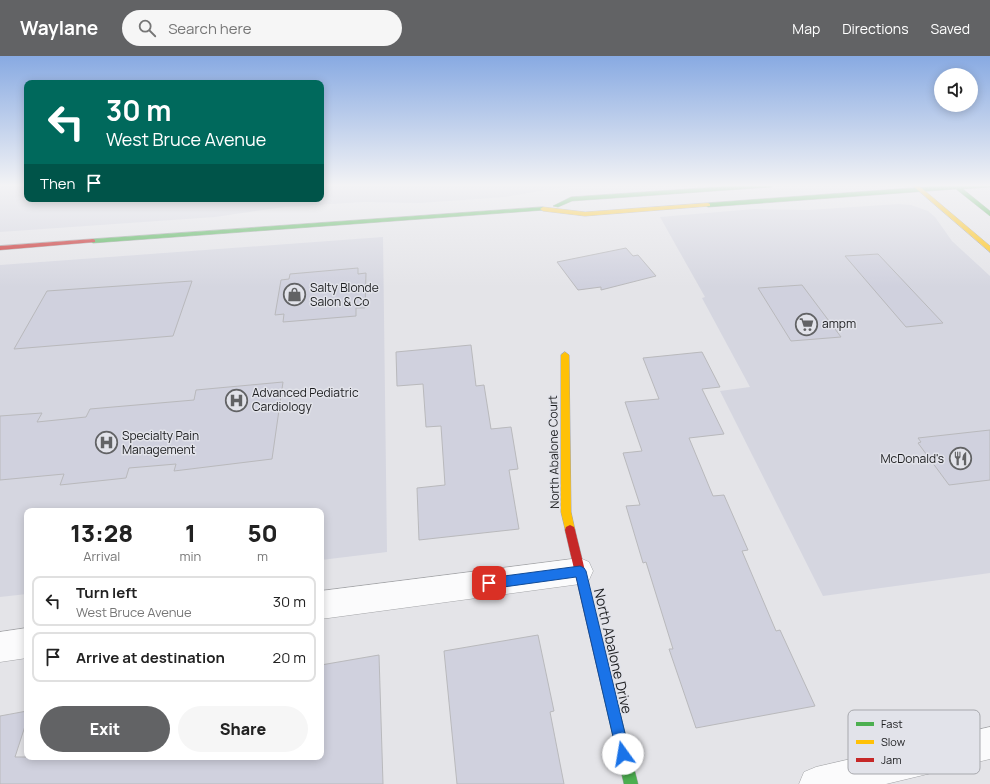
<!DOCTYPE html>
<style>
body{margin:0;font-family:Manrope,sans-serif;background:#f6f6f6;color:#222;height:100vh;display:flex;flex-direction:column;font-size:15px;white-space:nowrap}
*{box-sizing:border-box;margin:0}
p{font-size:13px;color:#767676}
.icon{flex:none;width:22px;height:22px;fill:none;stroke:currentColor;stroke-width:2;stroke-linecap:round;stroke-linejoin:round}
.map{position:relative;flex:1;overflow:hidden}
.panel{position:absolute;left:24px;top:452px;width:300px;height:252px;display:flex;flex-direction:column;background:#fff;border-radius:8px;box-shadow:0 2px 10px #0003}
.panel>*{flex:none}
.top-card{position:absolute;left:24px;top:24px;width:300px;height:122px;border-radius:8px;box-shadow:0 2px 10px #0003;background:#00695c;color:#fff;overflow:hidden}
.fabs{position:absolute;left:934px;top:12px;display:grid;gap:8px}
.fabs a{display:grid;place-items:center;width:44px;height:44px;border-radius:50%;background:#fff;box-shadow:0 2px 10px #0003;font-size:20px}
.pin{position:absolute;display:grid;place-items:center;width:34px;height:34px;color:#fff;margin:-17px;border-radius:8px;box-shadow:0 2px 6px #0006}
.me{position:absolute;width:44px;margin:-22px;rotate:347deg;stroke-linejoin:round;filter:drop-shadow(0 0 3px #0008)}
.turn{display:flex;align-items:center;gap:14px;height:84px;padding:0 16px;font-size:18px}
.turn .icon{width:52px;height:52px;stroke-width:2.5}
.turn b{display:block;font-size:28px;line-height:34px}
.then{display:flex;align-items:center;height:38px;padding:0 16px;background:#0003;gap:8px;font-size:15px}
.eta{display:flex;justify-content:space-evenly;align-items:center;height:68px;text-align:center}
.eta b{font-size:24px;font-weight:800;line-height:28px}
.button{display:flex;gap:8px;margin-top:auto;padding:8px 16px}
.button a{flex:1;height:46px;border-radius:24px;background:#626365;color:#fff;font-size:16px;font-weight:800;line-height:46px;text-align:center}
.button a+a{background:#f6f6f6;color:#222}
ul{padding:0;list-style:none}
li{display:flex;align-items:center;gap:12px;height:50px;margin:0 8px 6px;padding:0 8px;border:2px solid #e0e0e0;border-radius:8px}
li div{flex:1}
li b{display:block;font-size:15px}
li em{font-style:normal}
header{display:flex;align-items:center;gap:24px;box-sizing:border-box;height:56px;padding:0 20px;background:#626365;color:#fff}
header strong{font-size:19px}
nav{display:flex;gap:22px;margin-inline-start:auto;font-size:14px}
.search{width:280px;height:36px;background:#f6f6f6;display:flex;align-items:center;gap:10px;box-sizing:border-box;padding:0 14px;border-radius:22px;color:#767676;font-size:15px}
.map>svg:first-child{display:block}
</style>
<header>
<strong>Waylane</strong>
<div class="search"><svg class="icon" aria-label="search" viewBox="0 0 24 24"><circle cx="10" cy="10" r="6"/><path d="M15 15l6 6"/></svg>Search here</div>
<nav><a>Map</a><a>Directions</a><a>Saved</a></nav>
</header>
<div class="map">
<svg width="990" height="728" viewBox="0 0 990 728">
<rect width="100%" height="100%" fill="#e4e4e8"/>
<!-- built -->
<g fill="#d5d6e0">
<path d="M0 129H27V143H321V129H606L558 132 505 141 420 147 363 146 284 151 215 161 0 176Z"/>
<path d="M899 148 911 149 928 155 935 161 952 185 990 220V517L823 540 720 335 750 331 702 242 705 241 660 161 754 153 808 154Z"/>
<path d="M383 181 387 496 321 504V455H27V538L0 541V209Z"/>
</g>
<!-- building -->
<g fill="#d0d1de" stroke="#b9b9bc">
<path d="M626 192 633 200 638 199 656 220 601 234V231L578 234 557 206Z"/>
<path d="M878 198 943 267 906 271 845 200Z"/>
<path d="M358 212V218L366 217 365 252H356V260L283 266 284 258 275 259 281 224 289 223 290 218Z"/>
<path d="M192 225 173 280 14 293 47 235Z"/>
<path d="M802 229 841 281 791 285 758 232Z"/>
<path d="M471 289 476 330 484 329 491 373 511 371 518 413 509 414 519 473 419 484 417 432 445 429 441 370 426 371 423 328 397 330 396 296Z"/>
<path d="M702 296 720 331 702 333 724 378 689 382 713 440 724 439 748 494 742 495 776 575 780 574 815 650 696 672 669 593H673L646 506 643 507 626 450 640 449 623 397 642 395 625 346 659 343 643 302Z"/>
<path d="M283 326 272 403 174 415 176 408 129 412 126 422 60 429 64 418 0 424V360L42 357 37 366 86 361 90 353 194 344 196 334Z"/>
<path d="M990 374V424L949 429 918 387 921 386 918 382Z"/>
<path d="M538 579 554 655 550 656 564 728H457L444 595Z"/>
<path d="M379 599 383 728H0V660L27 655V664L15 701H321V609Z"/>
</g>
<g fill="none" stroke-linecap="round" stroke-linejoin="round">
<defs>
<g id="street">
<path d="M580 502 589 506 593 515 589 524 580 528 321 563V535Z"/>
<path d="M27 572V602L0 606V576Z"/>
<path d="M990 671V703L886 728H799L804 716 816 711Z"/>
</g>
<g id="fast">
<path d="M747 129H774L771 131 572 145 558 151 553 150 571 141Z"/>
<path d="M952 129H990V131L963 133 990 155V160L956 133 708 151 705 149 708 147Z"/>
<path d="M543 151 546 153 545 154 93 187 90 185 93 183Z"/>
<path d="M608 627 612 629 614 633 638 728H624L602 633 604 629Z"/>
</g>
<g id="slow">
<path d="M912 129H918L990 190V196Z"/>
<path d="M708 147 710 148V150L585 160 543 155 540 153 543 151 585 156Z"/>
<path d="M565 296 569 299 571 456 575 474 574 477 570 479 566 477 561 456V299Z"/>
</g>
<g id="jam">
<path d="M93 183 95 184V186L0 194V190Z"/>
<path d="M570 469 574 471 575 474 614 633 612 637 608 639 604 637 602 633 565 474 566 471Z"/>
</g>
</defs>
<!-- street casing -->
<use href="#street" stroke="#a3a4a7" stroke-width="1"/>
<!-- fast casing -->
<use href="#fast" stroke="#a3a4a7" stroke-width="1"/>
<!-- slow casing -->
<use href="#slow" stroke="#a3a4a7" stroke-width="1"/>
<!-- jam casing -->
<use href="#jam" stroke="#a3a4a7" stroke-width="1"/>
<!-- street -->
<use href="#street" fill="#fbfbfc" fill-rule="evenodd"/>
<!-- fast -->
<use href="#fast" fill="#4caf50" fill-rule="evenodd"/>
<!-- slow -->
<use href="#slow" fill="#ffc107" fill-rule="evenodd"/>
<!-- jam -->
<use href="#jam" fill="#c62828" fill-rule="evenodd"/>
</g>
<!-- sky -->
<linearGradient id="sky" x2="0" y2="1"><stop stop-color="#88aae2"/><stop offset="0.56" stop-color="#f3f3f5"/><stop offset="1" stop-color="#f3f3f5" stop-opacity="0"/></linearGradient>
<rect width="990" height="231" fill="url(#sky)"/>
<!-- route -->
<path fill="#1a73e8" stroke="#114b97" d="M580 510 584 512 586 515 630 698 628 702 623 704 619 702 617 698 576 521 489 533 485 531 483 527 485 523 489 522Z"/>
<!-- icons -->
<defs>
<symbol id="shop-ring" viewBox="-11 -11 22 22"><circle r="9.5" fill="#e2e3ea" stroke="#626365" stroke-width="1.5"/><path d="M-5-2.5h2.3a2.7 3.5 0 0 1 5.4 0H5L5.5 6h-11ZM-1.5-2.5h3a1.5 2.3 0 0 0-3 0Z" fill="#626365"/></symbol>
<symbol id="supermarket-ring" viewBox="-11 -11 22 22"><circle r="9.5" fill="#e2e3ea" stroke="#626365" stroke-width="1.5"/><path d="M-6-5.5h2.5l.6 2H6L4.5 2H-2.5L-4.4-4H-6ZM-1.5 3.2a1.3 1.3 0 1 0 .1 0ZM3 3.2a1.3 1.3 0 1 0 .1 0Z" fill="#626365"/></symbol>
<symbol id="hospital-ring" viewBox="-11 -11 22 22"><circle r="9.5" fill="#e2e3ea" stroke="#626365" stroke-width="1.5"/><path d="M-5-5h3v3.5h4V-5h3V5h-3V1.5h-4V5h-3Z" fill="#626365"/></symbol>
<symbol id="restaurant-ring" viewBox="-11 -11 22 22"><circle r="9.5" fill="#e2e3ea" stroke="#626365" stroke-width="1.5"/><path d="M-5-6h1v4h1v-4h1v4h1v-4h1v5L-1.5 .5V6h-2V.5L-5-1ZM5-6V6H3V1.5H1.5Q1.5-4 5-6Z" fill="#626365"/></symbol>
</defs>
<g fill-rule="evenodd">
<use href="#shop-ring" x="282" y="226" width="25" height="25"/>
<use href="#supermarket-ring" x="794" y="256" width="25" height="25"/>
<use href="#hospital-ring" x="224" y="332" width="25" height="25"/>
<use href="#hospital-ring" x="94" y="374" width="25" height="25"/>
<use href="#restaurant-ring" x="948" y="390" width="25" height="25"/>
</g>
<g text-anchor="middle" stroke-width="3" stroke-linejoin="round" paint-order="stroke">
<!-- poi labels -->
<g font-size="12" fill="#1c1d1f" stroke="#e2e3ea" text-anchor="start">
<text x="310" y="236">Salty Blonde<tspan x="310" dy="14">Salon &amp; Co</tspan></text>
<text x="822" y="272">ampm</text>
<text x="252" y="341">Advanced Pediatric<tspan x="252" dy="14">Cardiology</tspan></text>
<text x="122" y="384">Specialty Pain<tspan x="122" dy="14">Management</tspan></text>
<text x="944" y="407" text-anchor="end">McDonald's</text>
</g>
<!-- street labels -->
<g font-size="12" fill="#1c1d1f" stroke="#e2e3ea">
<text transform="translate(554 396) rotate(-91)" y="4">North Abalone Court</text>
</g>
<!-- near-street labels -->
<g font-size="14" fill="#1c1d1f" stroke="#e2e3ea">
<text transform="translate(613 595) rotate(77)" y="5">North Abalone Drive</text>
</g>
</g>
<!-- legend -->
<rect x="848" y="654" width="132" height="64" rx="6" fill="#e2e3ea" stroke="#a7a8ad" stroke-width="1"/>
<rect x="856" y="666" width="18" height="4" fill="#4caf50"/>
<rect x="856" y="684" width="18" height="4" fill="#ffc107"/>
<rect x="856" y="702" width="18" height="4" fill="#c62828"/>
<g font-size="11" fill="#1c1d1f">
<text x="881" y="672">Fast</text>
<text x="881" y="690">Slow</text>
<text x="881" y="708">Jam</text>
</g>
</svg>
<div class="fabs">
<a><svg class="icon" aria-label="sound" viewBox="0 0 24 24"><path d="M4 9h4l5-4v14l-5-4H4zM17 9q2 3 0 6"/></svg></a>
</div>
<div class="pin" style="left:489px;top:527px;background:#d93025"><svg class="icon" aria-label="arrive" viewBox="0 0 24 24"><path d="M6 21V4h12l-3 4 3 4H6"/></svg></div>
<svg class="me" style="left:623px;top:698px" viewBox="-20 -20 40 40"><circle r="19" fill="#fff"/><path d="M0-13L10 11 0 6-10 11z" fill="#1a73e8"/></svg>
<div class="top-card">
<div class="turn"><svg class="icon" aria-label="left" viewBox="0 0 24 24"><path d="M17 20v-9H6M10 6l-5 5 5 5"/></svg><div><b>30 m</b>West Bruce Avenue</div></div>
<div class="then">Then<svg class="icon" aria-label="arrive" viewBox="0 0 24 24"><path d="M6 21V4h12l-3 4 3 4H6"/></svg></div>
</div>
<section class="panel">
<div class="eta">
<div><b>13:28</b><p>Arrival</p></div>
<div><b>1</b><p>min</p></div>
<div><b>50</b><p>m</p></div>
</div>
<ul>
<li><svg class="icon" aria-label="left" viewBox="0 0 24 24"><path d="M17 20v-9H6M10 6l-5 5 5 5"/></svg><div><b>Turn left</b><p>West Bruce Avenue</p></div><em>30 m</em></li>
<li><svg class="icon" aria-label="arrive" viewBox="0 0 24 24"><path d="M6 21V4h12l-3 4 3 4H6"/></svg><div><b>Arrive at destination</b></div><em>20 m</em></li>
</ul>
<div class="button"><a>Exit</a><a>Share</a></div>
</section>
</div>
